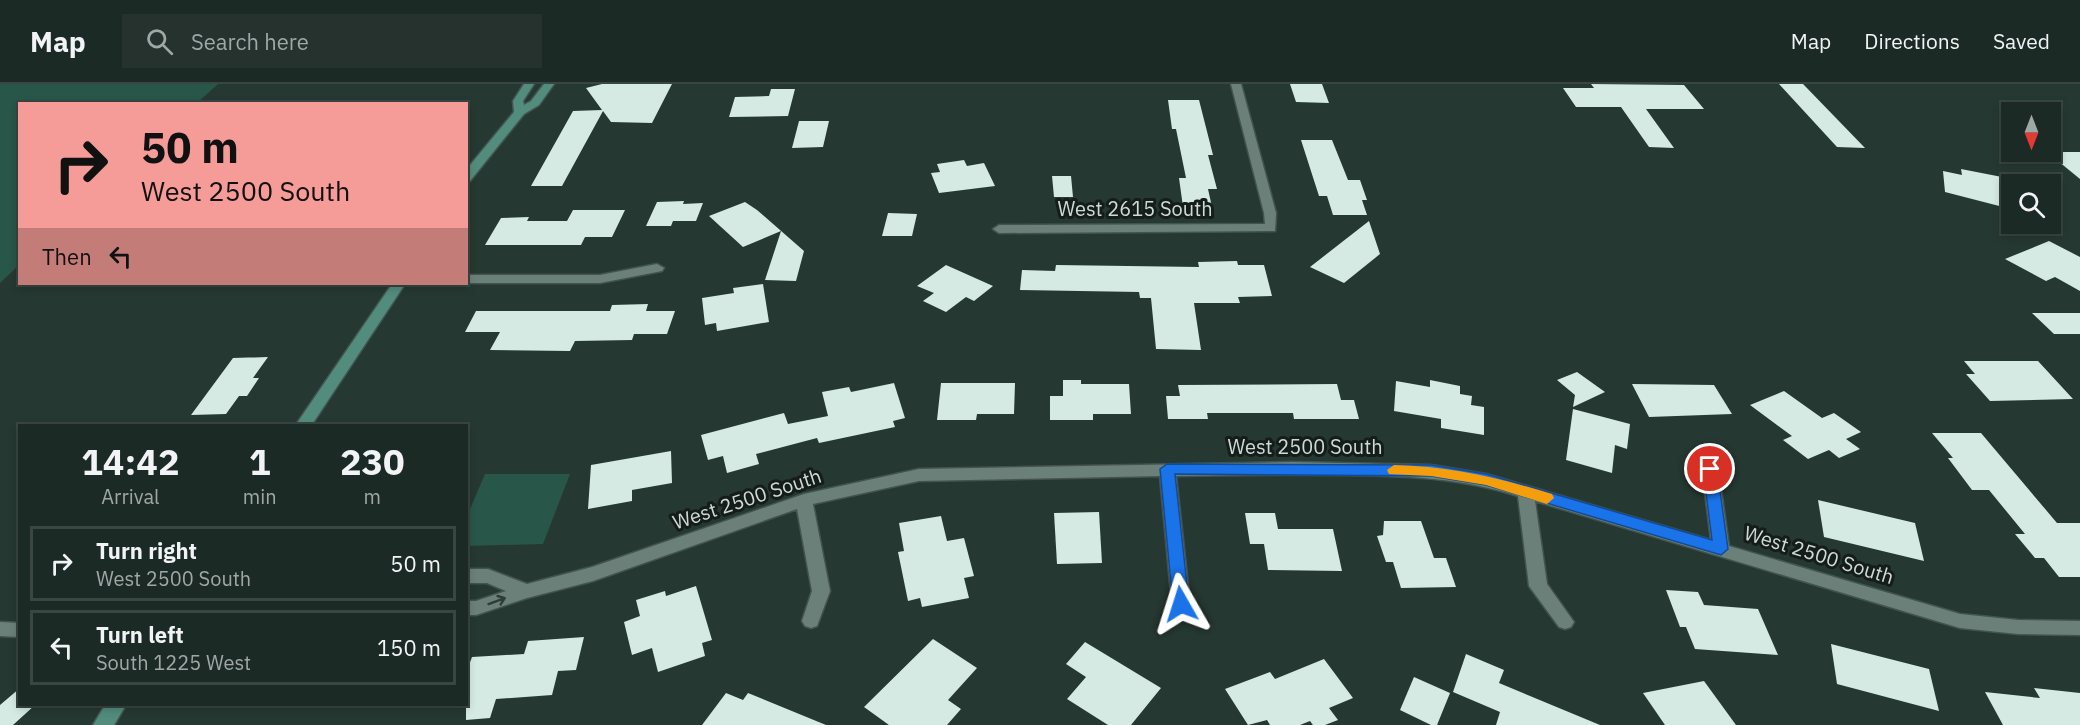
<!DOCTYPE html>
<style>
body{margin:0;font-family:"IBM Plex Sans",sans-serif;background:#25322e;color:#f1f3f6;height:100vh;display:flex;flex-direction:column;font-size:22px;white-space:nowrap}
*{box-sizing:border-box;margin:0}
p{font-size:20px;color:#a0a7a7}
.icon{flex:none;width:33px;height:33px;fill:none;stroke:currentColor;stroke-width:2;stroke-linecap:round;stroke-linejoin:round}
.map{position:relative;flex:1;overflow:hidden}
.sheet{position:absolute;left:18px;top:340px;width:450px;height:282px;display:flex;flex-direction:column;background:#1c2a26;border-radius:0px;box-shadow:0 3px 9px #0003,0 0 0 2px #3a4643}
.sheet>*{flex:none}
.banner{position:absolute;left:18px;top:18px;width:450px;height:183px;border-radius:0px;box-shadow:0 3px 9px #0003,0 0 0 2px #3a4643;background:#f59b98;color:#111;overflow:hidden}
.needle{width:39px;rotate:180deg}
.tools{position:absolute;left:2001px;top:18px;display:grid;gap:12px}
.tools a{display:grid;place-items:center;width:60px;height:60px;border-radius:0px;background:#1c2a26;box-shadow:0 3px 9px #0003,0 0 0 2px #3a4643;font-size:30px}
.pin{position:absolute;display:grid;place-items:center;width:51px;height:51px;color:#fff;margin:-26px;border:3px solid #fff;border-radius:50%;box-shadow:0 2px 6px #0007}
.me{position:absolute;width:66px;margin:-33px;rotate:354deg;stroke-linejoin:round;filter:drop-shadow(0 0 4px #0008)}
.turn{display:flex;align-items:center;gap:21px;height:126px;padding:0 24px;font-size:27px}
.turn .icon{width:78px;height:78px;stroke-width:2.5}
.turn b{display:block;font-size:42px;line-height:51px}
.then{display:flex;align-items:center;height:57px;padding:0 24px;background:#0003;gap:12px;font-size:22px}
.eta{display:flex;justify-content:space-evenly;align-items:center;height:102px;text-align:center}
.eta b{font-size:36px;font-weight:800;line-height:42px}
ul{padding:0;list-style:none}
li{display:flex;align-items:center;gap:18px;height:75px;margin:0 12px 9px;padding:0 12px;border:3px solid #3a4643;border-radius:0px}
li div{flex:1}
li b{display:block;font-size:22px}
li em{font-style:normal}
header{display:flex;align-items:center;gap:36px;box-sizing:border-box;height:84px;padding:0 30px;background:#1c2a26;border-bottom:2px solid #3a4643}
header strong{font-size:28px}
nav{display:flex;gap:33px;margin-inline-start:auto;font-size:21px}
.search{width:420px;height:54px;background:#25322e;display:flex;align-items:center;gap:15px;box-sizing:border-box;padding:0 21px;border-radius:0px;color:#a0a7a7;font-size:22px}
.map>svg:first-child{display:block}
</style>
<header>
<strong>Map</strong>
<div class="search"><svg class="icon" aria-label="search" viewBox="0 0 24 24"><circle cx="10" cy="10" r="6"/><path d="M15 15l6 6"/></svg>Search here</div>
<nav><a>Map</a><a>Directions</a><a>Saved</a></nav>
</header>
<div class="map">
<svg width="2080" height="641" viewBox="0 0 2080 641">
<rect width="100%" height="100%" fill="#263832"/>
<!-- green -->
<g fill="#285648">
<path d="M0 0H218L197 19 20 20 19 181 0 199Z"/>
<path d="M485 390H570L543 460 467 462V432Z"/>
</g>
<!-- building -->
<g fill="#d4eae2">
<path d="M602 0H672L652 39 611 38 603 27 562 102H531L573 27 602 26 586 4Z"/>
<path d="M1290 0H1322L1329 19 1296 18Z"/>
<path d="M1591 0 1684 1 1704 25H1646L1674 64 1649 63 1621 23H1576L1563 4H1594Z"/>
<path d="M1779 0H1803L1865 64 1837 63Z"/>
<path d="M771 5H795L788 32 729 33 735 13 769 12Z"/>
<path d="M1168 16H1199L1213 71H1208L1217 105H1208L1212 123H1183L1179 94H1186L1176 45H1172Z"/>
<path d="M799 37H829L823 63 792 64Z"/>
<path d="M1301 56H1332L1348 96H1360L1367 116H1362L1367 131H1333L1327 112H1319Z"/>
<path d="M2047 68H2080V95Z"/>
<path d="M964 76 967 82 984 79 995 102 939 109 931 89 940 88 937 80Z"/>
<path d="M1961 85 2002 93 2007 124 1945 108 1943 87 1962 91Z"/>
<path d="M1052 92H1071L1073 113H1054Z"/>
<path d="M684 117 683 120 703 119 696 137H673L671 142H646L657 118Z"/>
<path d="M745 118 757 126 804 167 796 197 765 196 781 147 743 163 709 132Z"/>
<path d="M573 126H625L612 153H585L581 161H485L501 134 529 133 527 137H567Z"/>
<path d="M888 129 917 130 912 152H882Z"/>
<path d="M1369 137 1380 170 1344 199 1310 183Z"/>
<path d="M2049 157 2080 173V207L2055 193 2046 197 2005 175Z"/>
<path d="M1237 177 1238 181H1264L1272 212 1238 213 1240 219H1194L1201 266 1156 265 1151 214H1140L1139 208 1020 206 1022 186 1055 187 1056 181 1199 183 1198 178Z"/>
<path d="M946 181 993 202 974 217 966 213 946 228 923 217 934 209 917 202Z"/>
<path d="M763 200 769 238 717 247 716 239 705 241 702 214 734 209 733 204Z"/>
<path d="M648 220 646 227H675L667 250H634L632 256 575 257 570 267 490 266 500 248H465L476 227H610L612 221Z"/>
<path d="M2032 229H2080V250H2054Z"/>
<path d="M268 273 253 294H259L247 312H239L226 330 191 331 233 274Z"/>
<path d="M1964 277H2038L2073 315 1990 317 1966 290H1975Z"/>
<path d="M1577 288 1605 308 1573 323 1575 311 1557 296Z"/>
<path d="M1063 296H1081V300H1129L1131 330H1093V336H1050V312H1063Z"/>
<path d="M1430 296 1460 302V310L1472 312 1471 321 1484 323V351L1441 344V335L1394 327 1396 297 1430 303Z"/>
<path d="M894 299 905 334 893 337 895 343 819 359 817 354 756 370 759 380 727 389 723 372 708 376 701 351 784 329 788 340 828 332 822 308 849 303 851 308Z"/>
<path d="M941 299H1015L1014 330H977L976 336H937Z"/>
<path d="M1337 300 1341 316H1354L1359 335H1294L1293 329H1207L1208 335H1168L1166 312H1180L1178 301Z"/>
<path d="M1632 300 1714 301 1732 330 1649 333Z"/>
<path d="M1784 307 1822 334 1834 329 1861 348 1846 355 1860 365 1839 374 1829 366 1808 375 1783 356 1792 352 1750 321Z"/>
<path d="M1573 325 1630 340 1627 365 1615 361 1612 389 1566 376Z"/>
<path d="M1932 349H1981L2057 439H2080V493H2059L2044 474H2035L2015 450H2025L1989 406H1972L1948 374H1953Z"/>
<path d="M671 367 672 399 632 406V417L588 425 591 381Z"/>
<path d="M1818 416 1915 439 1924 477 1824 453Z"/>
<path d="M1099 428 1102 479 1057 480 1054 429Z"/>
<path d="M1245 429H1275L1278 445H1333L1342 487 1268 486 1264 460H1250Z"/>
<path d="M941 432 947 457 964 454 974 492 964 494 969 514 922 523 920 514 908 517 898 468 904 467 899 439Z"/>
<path d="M1384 437H1421L1434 474H1446L1456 503 1401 504 1393 478H1386L1377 452 1383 451Z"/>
<path d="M696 502 712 556 702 559 705 572 658 588 652 564 632 571 624 538 640 532 636 516 665 507 666 512Z"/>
<path d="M1666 506 1698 508 1704 521 1758 525 1778 571 1695 565 1686 543H1680Z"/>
<path d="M584 553 576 586 558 587 552 611 496 615 490 634 466 636V589L472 573 524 570 528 557Z"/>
<path d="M933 555 977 584 948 616 961 625 947 641H889L864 623Z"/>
<path d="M1085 558 1161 604 1131 641H1108L1067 615 1086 593 1066 580Z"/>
<path d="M1831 560 1929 585 1939 627 1837 600Z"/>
<path d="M1466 570 1504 586 1499 599 1600 641H1496L1500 628 1453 608Z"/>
<path d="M1324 575 1353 614 1329 624 1338 636 1325 641H1313L1310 637 1300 641H1270L1267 636 1248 641 1225 605 1270 588 1275 595Z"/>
<path d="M1414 593 1450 609 1437 641H1431L1400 626Z"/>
<path d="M1704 597 1736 641H1665L1643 609Z"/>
<path d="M20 604V621H35L13 641H0V621Z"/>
<path d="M2034 604 2080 609V641H2003L1985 608 2040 614Z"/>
<path d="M726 609 743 616 748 609 826 641H702Z"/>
</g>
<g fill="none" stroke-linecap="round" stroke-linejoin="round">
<defs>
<g id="street">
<path d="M1231 0H1241L1276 129 1275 147 999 149 993 145 999 141 1265 140 1264 129Z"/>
<path d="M657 180 664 184 662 187 600 199H466V191H600Z"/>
<path d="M1292 378 1431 381 1486 390 1711 456 1702 385 1704 381H1716L1718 385 1729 462 1960 530 2018 536 2080 537V551L2018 550 1960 544 1535 417 1547 500 1574 538 1571 543 1565 545 1559 543 1529 502 1518 412C1460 394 1411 392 1350 391 1292 390 1234 391 1176 392L1190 520 1187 525 1181 527 1175 525 1172 520 1160 392 919 397 813 420 830 507 817 542 811 544 805 542 802 537 812 507 797 425 593 497 527 514 476 531H466V517H476L506 507 487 499H466V485H488L527 500 592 483 804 410 919 385Z"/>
<path d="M0 538 20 539V553L0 552Z"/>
</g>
<g id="secondary">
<path d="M524 0H534L523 17 524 21 531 17 544 0H554L539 21 524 30 470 97H466V86L514 28 513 17Z"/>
<path d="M392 200H405L311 342H295Z"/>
<path d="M105 621H126L114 641H93Z"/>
</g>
</defs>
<!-- street casing -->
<use href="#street" stroke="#43534f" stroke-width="3"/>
<!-- secondary casing -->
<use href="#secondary" stroke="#43534f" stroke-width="3"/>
<!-- street -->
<use href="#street" fill="#6b8078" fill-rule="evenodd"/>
<!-- secondary -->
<use href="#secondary" fill="#528c7d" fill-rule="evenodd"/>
</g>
<!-- one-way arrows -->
<defs><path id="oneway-shaft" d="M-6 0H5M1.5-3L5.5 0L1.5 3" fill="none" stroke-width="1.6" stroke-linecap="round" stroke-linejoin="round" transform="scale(1.5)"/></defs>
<use stroke="#2f3b36" href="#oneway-shaft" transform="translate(497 517) rotate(-20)"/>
<!-- route -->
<path fill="#1a73e8" stroke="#114b97" stroke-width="1.5" d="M1710 379 1717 385 1728 465 1721 471 1486 401 1431 392 1175 390 1189 520 1187 525H1175L1173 520 1160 385 1167 380 1431 381 1486 390 1712 456 1703 385Z"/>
<!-- slow -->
<path fill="#f59e0b" d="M1394 381C1450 382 1499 394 1552 410L1554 414 1547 420 1486 401 1431 392 1389 390 1387 386Z"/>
<g text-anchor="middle" stroke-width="6" stroke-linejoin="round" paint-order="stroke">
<!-- street labels -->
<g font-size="20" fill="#cfdad6" stroke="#151d1a">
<text x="1135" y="132">West 2615 South</text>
<text x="1305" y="370">West 2500 South</text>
<text transform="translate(747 415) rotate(-18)" y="7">West 2500 South</text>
<text transform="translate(1819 471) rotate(17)" y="7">West 2500 South</text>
</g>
</g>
</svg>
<div class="tools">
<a><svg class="needle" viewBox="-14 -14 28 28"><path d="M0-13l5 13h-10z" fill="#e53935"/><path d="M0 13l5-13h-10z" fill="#a0a7a7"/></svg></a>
<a><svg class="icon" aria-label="search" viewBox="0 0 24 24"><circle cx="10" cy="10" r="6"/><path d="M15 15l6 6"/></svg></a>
</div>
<div class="pin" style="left:1710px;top:385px;background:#d93025"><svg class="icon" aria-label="arrive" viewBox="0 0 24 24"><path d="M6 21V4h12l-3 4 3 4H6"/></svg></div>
<svg class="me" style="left:1181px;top:520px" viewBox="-20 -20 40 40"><path d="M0-17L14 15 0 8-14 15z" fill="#1a73e8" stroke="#fff" stroke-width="4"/></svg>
<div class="banner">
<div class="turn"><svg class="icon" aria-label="right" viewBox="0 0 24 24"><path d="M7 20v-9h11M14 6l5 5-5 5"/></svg><div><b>50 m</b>West 2500 South</div></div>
<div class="then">Then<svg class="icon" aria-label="left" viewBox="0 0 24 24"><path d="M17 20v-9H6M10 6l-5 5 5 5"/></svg></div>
</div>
<section class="sheet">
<div class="eta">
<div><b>14:42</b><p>Arrival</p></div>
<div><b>1</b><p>min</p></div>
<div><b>230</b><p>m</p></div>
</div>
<ul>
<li><svg class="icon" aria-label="right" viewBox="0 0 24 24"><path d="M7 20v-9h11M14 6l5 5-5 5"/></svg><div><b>Turn right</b><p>West 2500 South</p></div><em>50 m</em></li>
<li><svg class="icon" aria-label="left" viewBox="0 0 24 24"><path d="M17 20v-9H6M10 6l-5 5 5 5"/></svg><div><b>Turn left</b><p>South 1225 West</p></div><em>150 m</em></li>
</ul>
</section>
</div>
